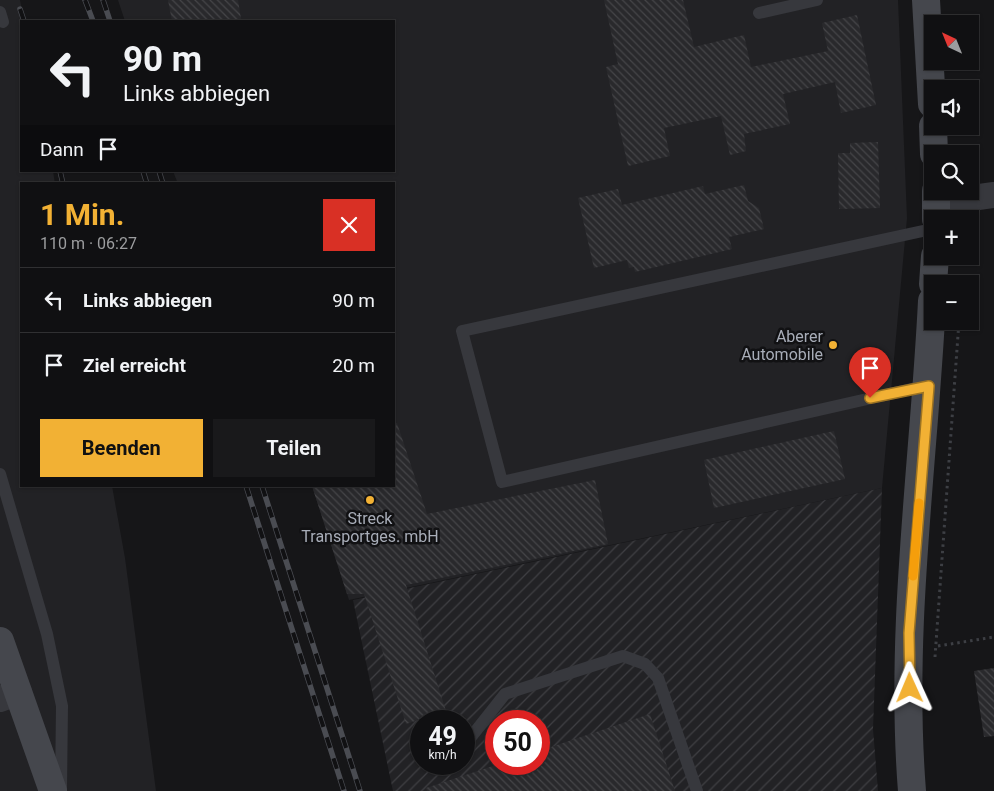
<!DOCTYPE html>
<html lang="de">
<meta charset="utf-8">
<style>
body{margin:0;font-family:Roboto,sans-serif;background:#19191b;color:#f1f3f6;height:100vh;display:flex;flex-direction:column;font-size:19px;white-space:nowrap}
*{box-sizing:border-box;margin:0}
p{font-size:16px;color:#9c9d9f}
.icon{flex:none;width:28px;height:28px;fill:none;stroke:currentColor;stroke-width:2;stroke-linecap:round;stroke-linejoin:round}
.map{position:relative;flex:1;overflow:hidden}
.side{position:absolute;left:20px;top:182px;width:375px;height:305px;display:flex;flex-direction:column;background:#101012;border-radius:0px;box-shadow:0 1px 4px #0004,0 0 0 1px #303032}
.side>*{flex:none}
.hud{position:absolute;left:20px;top:20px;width:375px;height:152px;border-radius:0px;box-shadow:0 1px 4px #0004,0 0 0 1px #303032;background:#101012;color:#f1f3f6;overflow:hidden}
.needle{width:32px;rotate:317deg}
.controls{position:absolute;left:924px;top:15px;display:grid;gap:10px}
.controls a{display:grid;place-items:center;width:55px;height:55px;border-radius:0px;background:#101012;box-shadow:0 1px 4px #0004,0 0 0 1px #303032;font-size:25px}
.speed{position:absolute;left:410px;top:710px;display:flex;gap:10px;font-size:25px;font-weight:700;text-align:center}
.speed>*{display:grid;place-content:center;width:65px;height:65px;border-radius:50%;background:#101012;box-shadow:0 1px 4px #0004,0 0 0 1px #303032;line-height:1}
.speed small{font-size:12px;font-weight:400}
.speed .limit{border:8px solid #d22;background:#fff;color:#111}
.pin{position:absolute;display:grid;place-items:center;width:42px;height:42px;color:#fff;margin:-51px -21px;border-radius:50% 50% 50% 0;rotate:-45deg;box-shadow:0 0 5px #0007}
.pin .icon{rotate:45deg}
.me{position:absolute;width:55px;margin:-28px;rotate:359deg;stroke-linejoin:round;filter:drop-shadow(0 0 4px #0008)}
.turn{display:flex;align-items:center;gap:18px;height:105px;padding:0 20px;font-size:22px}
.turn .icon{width:65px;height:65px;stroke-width:2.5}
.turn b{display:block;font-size:35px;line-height:42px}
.then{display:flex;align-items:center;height:48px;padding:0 20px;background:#0003;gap:10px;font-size:19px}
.round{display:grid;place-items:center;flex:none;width:52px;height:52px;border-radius:0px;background:#19191b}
.summary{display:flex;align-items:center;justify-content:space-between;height:85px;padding:0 20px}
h1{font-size:30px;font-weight:700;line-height:38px;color:#f2b134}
.action{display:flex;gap:10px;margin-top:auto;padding:10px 20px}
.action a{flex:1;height:58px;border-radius:0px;background:#f2b134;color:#111;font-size:20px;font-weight:700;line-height:58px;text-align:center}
.action a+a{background:#19191b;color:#f1f3f6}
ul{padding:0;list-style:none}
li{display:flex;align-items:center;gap:15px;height:65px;padding:0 20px;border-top:1px solid #303032}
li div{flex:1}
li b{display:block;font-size:19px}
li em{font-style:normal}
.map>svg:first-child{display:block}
</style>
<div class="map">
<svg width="994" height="791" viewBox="0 0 994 791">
<defs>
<pattern id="industrial-furrows" width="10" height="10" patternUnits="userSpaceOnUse" patternTransform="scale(1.25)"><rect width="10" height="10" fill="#222225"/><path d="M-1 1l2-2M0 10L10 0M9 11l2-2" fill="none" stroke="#3f3f43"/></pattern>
<pattern id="building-back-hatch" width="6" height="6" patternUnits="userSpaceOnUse" patternTransform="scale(1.25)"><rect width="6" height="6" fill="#29292c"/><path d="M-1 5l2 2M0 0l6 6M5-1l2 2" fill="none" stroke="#454548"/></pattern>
</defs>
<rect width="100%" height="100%" fill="#161618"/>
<!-- built -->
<g fill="#222225">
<path d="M0 0H20L24 21H21V171H53L55 184H21V486H112L125 558 156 791H0Z"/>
<path d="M118 0H898L907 218 882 488 349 600 312 486H394V184H178L173 171H394V21H125Z"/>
</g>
<!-- industrial -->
<path fill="url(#industrial-furrows)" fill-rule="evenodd" d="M882 488 873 729 878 791H393L353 600ZM421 721H464V764H421ZM496 721H539V764H496Z"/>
<!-- building -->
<g fill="url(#building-back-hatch)">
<path d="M168 0H238L241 19 227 21H172Z"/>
<path d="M604 0H683L694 47 744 35 751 67 828 51 822 23 857 15 876 105 841 113 835 82 783 94 790 124 744 134 746 151 730 155 721 116 664 128 670 156 628 166 606 67 618 64Z"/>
<path d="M878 142 880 208 839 209 838 153H850V143Z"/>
<path d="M744 185 748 201 759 208 764 229 729 237 732 249 635 272 634 267 629 268 627 260 594 268 578 198 618 189 622 205 703 186 705 194Z"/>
<path d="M394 423H397L427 514 595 480 608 544 406 585 446 711 406 724 364 594H347L312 486H394Z"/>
<path d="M834 431 845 479 714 508 704 460Z"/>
<path d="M994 668V736L984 737 974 671Z"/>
<path d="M650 714 675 791H427L426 788 499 764H539V751Z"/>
</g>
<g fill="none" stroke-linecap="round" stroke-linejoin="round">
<!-- path -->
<g stroke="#3d3f44" stroke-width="3" stroke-dasharray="2.5 4" stroke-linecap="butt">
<path d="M938 646 994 637"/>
<path d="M935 657 959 321"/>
</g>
<!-- lane -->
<g stroke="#37383d" stroke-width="12">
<path d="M0 12 3 22"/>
<path d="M759 13 817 0"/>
<path d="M929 385 502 482 462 331 932 229"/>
<path d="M0 474 47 634 62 706 61 789"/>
<path d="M464 739 471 737 505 694 623 656 645 664 658 678 697 791"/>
</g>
<!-- street -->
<g stroke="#37383d" stroke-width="26">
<path d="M936 203 994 195"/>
<path d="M0 699 19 692"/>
</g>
<!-- secondary -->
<g stroke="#45474d" stroke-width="28">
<path d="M926 0 932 104"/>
<path d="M933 126 934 154"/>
<path d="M936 191V219"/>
<path d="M933 284 935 256"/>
<path d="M0 641 53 791"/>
<path d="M912 791C899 628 924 463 932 301"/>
</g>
<defs>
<g id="rail">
<path d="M85 0 93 21"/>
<path d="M103 0 110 21"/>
<path d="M20 9 24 21"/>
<path d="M60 171 63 184"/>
<path d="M143 171 147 184"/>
<path d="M159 171 163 184"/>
<path d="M246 486 344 791"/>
<path d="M262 486 360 791"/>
</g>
</defs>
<!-- rail casing -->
<use href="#rail" stroke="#4a4c52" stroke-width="5.5"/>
<!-- rail -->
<use href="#rail" stroke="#111113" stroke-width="4" stroke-dasharray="11" stroke-linecap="butt"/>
</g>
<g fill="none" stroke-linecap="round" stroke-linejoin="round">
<defs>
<path id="route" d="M870 398 929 386 909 633 910 688"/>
</defs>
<!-- route casing -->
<use href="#route" stroke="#9d7322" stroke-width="12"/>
<!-- route -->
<use href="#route" stroke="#f2b134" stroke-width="9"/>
<!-- slow -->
<path stroke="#f59e0b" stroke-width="9" d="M913 576 919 503"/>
</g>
<!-- markers -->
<g fill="#f2b134" stroke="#111113" stroke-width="2">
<circle cx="833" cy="345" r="5"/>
<circle cx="370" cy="500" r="5"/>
</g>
<g text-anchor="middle" stroke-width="5" stroke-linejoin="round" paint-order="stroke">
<!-- poi labels -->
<g font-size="16" fill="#a8adb8" stroke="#111113" text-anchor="end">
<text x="823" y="342">Aberer<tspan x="823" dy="18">Automobile</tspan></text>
<text x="370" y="524" text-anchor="middle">Streck<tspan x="370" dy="18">Transportges. mbH</tspan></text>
</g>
</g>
</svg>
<div class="controls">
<a><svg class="needle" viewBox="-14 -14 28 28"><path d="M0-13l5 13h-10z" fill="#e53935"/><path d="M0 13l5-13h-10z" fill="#9c9d9f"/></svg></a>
<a><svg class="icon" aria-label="sound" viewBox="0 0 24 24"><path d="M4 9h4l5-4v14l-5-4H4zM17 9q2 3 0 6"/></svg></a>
<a><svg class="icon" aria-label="search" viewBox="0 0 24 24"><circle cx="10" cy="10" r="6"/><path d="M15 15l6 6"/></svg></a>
<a>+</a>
<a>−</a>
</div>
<div class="speed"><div>49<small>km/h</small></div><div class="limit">50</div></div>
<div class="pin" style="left:870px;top:398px;background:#d93025"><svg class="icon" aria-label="arrive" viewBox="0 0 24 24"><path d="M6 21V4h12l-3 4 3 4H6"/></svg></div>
<svg class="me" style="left:910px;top:688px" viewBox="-20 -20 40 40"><path d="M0-17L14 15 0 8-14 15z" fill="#f2b134" stroke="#fff" stroke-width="4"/></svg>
<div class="hud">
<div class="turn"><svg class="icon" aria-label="left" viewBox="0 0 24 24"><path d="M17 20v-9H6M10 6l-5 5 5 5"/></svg><div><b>90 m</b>Links abbiegen</div></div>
<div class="then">Dann<svg class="icon" aria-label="arrive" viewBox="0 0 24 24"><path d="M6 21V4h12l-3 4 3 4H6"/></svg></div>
</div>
<section class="side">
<div class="summary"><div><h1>1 Min.</h1><p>110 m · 06:27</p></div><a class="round" style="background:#d93025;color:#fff"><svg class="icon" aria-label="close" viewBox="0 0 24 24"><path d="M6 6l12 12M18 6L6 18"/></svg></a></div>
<ul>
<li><svg class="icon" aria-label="left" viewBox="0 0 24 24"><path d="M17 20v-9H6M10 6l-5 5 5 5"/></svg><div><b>Links abbiegen</b></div><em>90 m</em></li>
<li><svg class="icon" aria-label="arrive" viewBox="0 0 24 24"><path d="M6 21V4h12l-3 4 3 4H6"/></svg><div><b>Ziel erreicht</b></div><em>20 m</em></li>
</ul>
<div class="action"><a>Beenden</a><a>Teilen</a></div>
</section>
</div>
